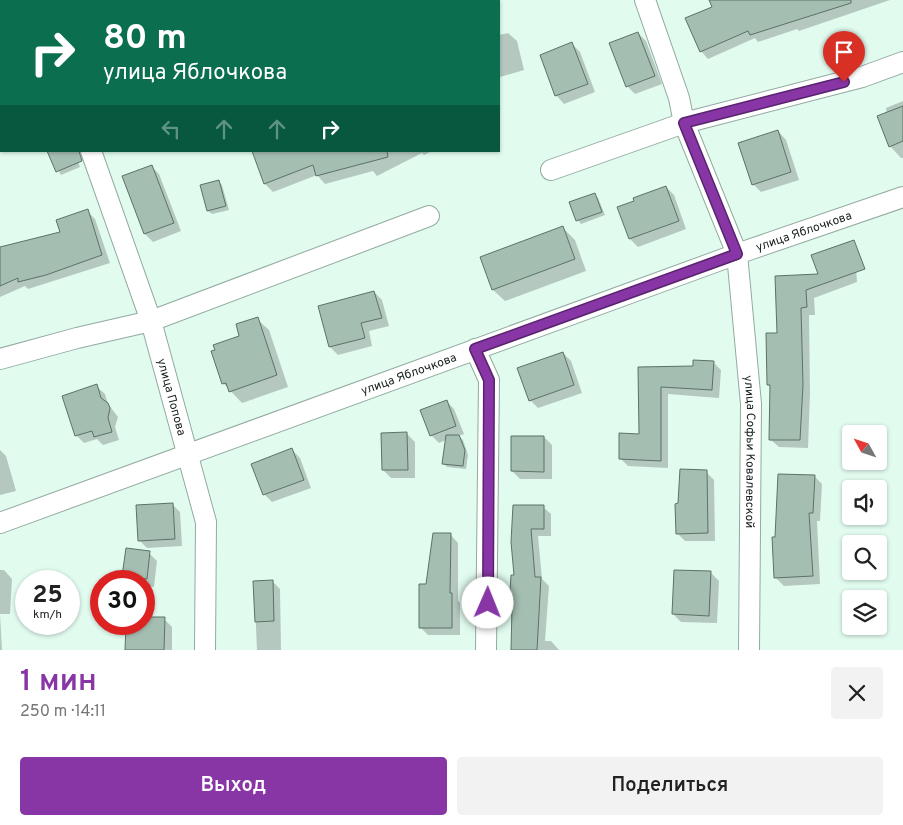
<!DOCTYPE html>
<html lang="ru">
<meta charset="utf-8">
<style>
body{margin:0;font-family:Overpass,sans-serif;background:#f2f2f2;color:#222;height:100vh;display:flex;flex-direction:column;font-size:19px;white-space:nowrap}
*{box-sizing:border-box;margin:0}
p{font-size:16px;color:#767676}
.icon{flex:none;width:28px;height:28px;fill:none;stroke:currentColor;stroke-width:2;stroke-linecap:round;stroke-linejoin:round}
.map{position:relative;height:650px;overflow:hidden}
.panel{display:flex;flex-direction:column;background:#fff;flex:1}
.panel>*{flex:none}
.guide{position:absolute;left:0px;top:0px;width:500px;height:152px;box-shadow:0 1px 4px #0004;background:#0b6e4f;color:#fff;overflow:hidden}
.needle{width:32px;rotate:310deg}
.tools{position:absolute;left:842px;top:425px;display:grid;gap:10px}
.tools a{display:grid;place-items:center;width:45px;height:45px;border-radius:5px;background:#fff;box-shadow:0 1px 4px #0004;font-size:25px}
.speed{position:absolute;left:15px;top:570px;display:flex;gap:10px;font-size:25px;font-weight:700;text-align:center}
.speed>*{display:grid;place-content:center;width:65px;height:65px;border-radius:50%;background:#fff;box-shadow:0 1px 4px #0004;line-height:1}
.speed small{font-size:12px;font-weight:400}
.speed .limit{border:8px solid #d22;background:#fff;color:#111}
.pin{position:absolute;display:grid;place-items:center;width:42px;height:42px;color:#fff;margin:-51px -21px;border-radius:50% 50% 50% 0;rotate:-45deg;box-shadow:0 0 5px #0007}
.pin .icon{rotate:45deg}
.me{position:absolute;width:55px;margin:-28px;rotate:1deg;stroke-linejoin:round;filter:drop-shadow(0 0 4px #0008)}
.turn{display:flex;align-items:center;gap:18px;height:105px;padding:0 20px;font-size:22px}
.turn .icon{width:65px;height:65px;stroke-width:2.5}
.turn b{display:block;font-size:35px;line-height:42px}
.lanes{display:flex;align-items:center;height:48px;padding:0 20px;background:#0003;justify-content:center;gap:25px;direction:ltr}
.lanes .off{opacity:.35}
.round{display:grid;place-items:center;flex:none;width:52px;height:52px;border-radius:5px;background:#f2f2f2}
.headline{display:flex;align-items:center;justify-content:space-between;height:85px;padding:0 20px}
h1{font-size:30px;font-weight:600;line-height:38px;color:#8836a6}
.cta{display:flex;gap:10px;margin-top:auto;padding:10px 20px}
.cta a{flex:1;height:58px;border-radius:5px;background:#8836a6;color:#fff;font-size:20px;font-weight:600;line-height:58px;text-align:center}
.cta a+a{background:#f2f2f2;color:#222}
.map>svg:first-child{display:block}
</style>
<div class="map">
<svg width="903" height="650" viewBox="0 0 903 650">
<rect width="100%" height="100%" fill="#e1fbef"/>
<!-- shadow -->
<g fill="#0003">
<path d="M250 0H327L324 1Z"/>
<path d="M711 0H890L799 31 797 29 758 42 755 38 708 59 701 51 713 8Z"/>
<path d="M508 33 517 41 524 70 500 77 499 35Z"/>
<path d="M638 33 646 41 662 84 635 94 627 86Z"/>
<path d="M572 44 580 52 595 92 564 104 556 95Z"/>
<path d="M1 65V102H0V66Z"/>
<path d="M903 101V158H901L890 146 886 108Z"/>
<path d="M778 131 786 140 799 180 761 192 753 184Z"/>
<path d="M48 151H74L80 167 61 175Z"/>
<path d="M253 151H432L424 155 422 153 377 176 373 171 325 184 317 175 273 192 265 184Z"/>
<path d="M151 166 159 174 181 231 153 242 145 234 123 177Z"/>
<path d="M218 181 222 185 229 210 212 214 208 211Z"/>
<path d="M666 187 674 195 686 229 638 247 630 239Z"/>
<path d="M594 194 598 198 605 215 581 224 578 220Z"/>
<path d="M87 211 95 219 110 263 28 289 25 286 0 297V248L62 233Z"/>
<path d="M563 228 575 240 586 271 505 301 493 290Z"/>
<path d="M855 251 857 282 814 298 815 315H809L810 393 808 448 779 447 770 439 772 388 768 385 778 334 776 278 819 275Z"/>
<path d="M374 292 382 300 389 326 369 331 372 346 338 355 330 347Z"/>
<path d="M257 319 269 330 288 387 242 403 223 383 241 337Z"/>
<path d="M563 353 571 361 582 393 538 408 530 400Z"/>
<path d="M713 362 721 370 719 398 668 394V468L628 466 620 458 640 435V368H694Z"/>
<path d="M96 386 105 394 108 404 118 417 115 427 119 440 103 445 97 439 84 443 76 435Z"/>
<path d="M446 401 454 409 464 434 459 436 463 440 468 455 466 469 447 467 443 463 446 440 439 443 431 435Z"/>
<path d="M407 434 415 442V478H391L383 470Z"/>
<path d="M544 437 552 445V479H520L512 471Z"/>
<path d="M0 450 6 456 16 491 0 495Z"/>
<path d="M292 450 300 458 311 488 272 502 264 494Z"/>
<path d="M706 472 714 480 715 541H685L677 533 680 505Z"/>
<path d="M814 476 822 484 820 521H817L820 584 784 586 776 578V538Z"/>
<path d="M172 504 180 512 182 546 147 548 139 540Z"/>
<path d="M543 507 551 514V536H538L542 579 549 586 545 641H551L559 650H512L514 610 510 607 515 577 513 542Z"/>
<path d="M450 534 458 543V600L460 603V635H428L420 627 427 586Z"/>
<path d="M149 553 157 561 154 587 144 585V581H129L124 576Z"/>
<path d="M0 570H4L12 579 10 614H0L2 650H0Z"/>
<path d="M711 573 719 581 717 623 681 622 673 614Z"/>
<path d="M272 581 280 589 281 650H257L254 582Z"/>
<path d="M144 618 164 619 172 627V650L127 649V624H144Z"/>
</g>
<!-- building -->
<g fill="#a5beb2" stroke="#5b7267">
<path d="M709 0H851V3L750 35 748 31 700 52 685 18 712 7Z"/>
<path d="M638 32 655 76 626 87 609 43Z"/>
<path d="M572 42 588 84 555 96 540 55Z"/>
<path d="M903 106V141L889 147 877 116Z"/>
<path d="M778 130 791 172 752 185 738 143Z"/>
<path d="M47 151H79L82 161 56 172Z"/>
<path d="M252 151H387L388 157 316 176 313 165 264 184Z"/>
<path d="M152 165 174 223 144 234 122 176Z"/>
<path d="M219 180 226 206 207 211 200 185Z"/>
<path d="M666 186 679 221 629 239 617 207 634 201 633 198Z"/>
<path d="M595 193 602 212 576 221 569 202Z"/>
<path d="M88 209 102 255 46 275 18 282V278L0 286V247L60 232 56 220Z"/>
<path d="M563 226 575 259 492 290 480 257Z"/>
<path d="M854 240 865 269 806 290 807 307 801 308 803 385 800 440H769L770 385H767L766 333H777L775 276 818 274 811 255Z"/>
<path d="M374 291 382 318 361 323 365 338 329 347 318 306Z"/>
<path d="M258 317 277 375 229 392 226 383 222 384 211 351 215 350 213 345 239 336 236 324Z"/>
<path d="M563 352 574 385 529 401 517 368Z"/>
<path d="M693 360 714 361 712 390 661 387V461L619 459V433L639 434 638 367 693 366Z"/>
<path d="M97 384 101 398 108 403 110 408 108 418 112 432 94 437 92 431 75 436 62 396Z"/>
<path d="M447 400 456 426 430 436 420 410Z"/>
<path d="M407 432 408 470H382L381 433Z"/>
<path d="M446 435H459L465 450 463 466 442 464Z"/>
<path d="M511 436H544V472L511 471Z"/>
<path d="M292 448 304 480 263 495 251 464Z"/>
<path d="M680 469 707 470 708 533 676 534 675 504 678 503Z"/>
<path d="M778 474 815 475 813 513H809L813 576 774 578 772 537H775Z"/>
<path d="M173 503 175 539 138 541 136 505Z"/>
<path d="M513 505H544V529H531L535 577H541L537 650H511L512 607H509L511 575H514L511 542Z"/>
<path d="M433 533H451L450 593H452V628H419V584H426Z"/>
<path d="M126 548 150 551 147 579 122 576Z"/>
<path d="M674 570 711 571 709 616 672 614Z"/>
<path d="M273 580 274 621 255 622 253 581Z"/>
<path d="M144 617H165L164 650H125L126 624H144Z"/>
</g>
<g fill="none" stroke-linecap="round" stroke-linejoin="round">
<defs>
<g id="street">
<path id="s1" d="M645 0 679 98 684 123 737 254 751 404 749 650"/>
<path d="M90 1 94 0"/>
<path d="M0 32 1 31"/>
<path id="s2" d="M91 151 151 321 206 522 205 650"/>
<path d="M551 170 684 123 862 77 903 62"/>
<path d="M475 349 489 380 486 650"/>
<path d="M0 359 77 338 151 321 429 216"/>
<path id="s3" d="M0 523 737 254 903 197"/>
</g>
</defs>
<!-- street casing -->
<use href="#street" stroke="#92aa9f" stroke-width="22"/>
<!-- street -->
<use href="#street" stroke="#fff" stroke-width="20"/>
</g>
<g fill="none" stroke-linecap="round" stroke-linejoin="round">
<defs>
<path id="route" d="M488 603 489 380 475 349 737 254 684 123 844 82"/>
</defs>
<!-- route casing -->
<use href="#route" stroke="#58236c" stroke-width="12"/>
<!-- route -->
<use href="#route" stroke="#8836a6" stroke-width="9"/>
</g>
<g text-anchor="middle" stroke-width="4" stroke-linejoin="round" paint-order="stroke">
<!-- street labels -->
<g font-size="12" fill="#17201c" stroke="#e1fbef">
<text dy="4" stroke="none"><textPath href="#s3" startOffset="855">улица Яблочкова</textPath></text>
<text dy="4" stroke="none"><textPath href="#s3" startOffset="435">улица Яблочкова</textPath></text>
<text dy="4" stroke="none"><textPath href="#s2" startOffset="259">улица Попова</textPath></text>
<text dy="4" stroke="none"><textPath href="#s1" startOffset="469">улица Софьи Ковалевской</textPath></text>
</g>
</g>
</svg>
<div class="tools">
<a><svg class="needle" viewBox="-14 -14 28 28"><path d="M0-13l5 13h-10z" fill="#e53935"/><path d="M0 13l5-13h-10z" fill="#767676"/></svg></a>
<a><svg class="icon" aria-label="sound" viewBox="0 0 24 24"><path d="M4 9h4l5-4v14l-5-4H4zM17 9q2 3 0 6"/></svg></a>
<a><svg class="icon" aria-label="search" viewBox="0 0 24 24"><circle cx="10" cy="10" r="6"/><path d="M15 15l6 6"/></svg></a>
<a><svg class="icon" aria-label="layers" viewBox="0 0 24 24"><path d="M12 4l9 5-9 5-9-5zM3 14l9 5 9-5"/></svg></a>
</div>
<div class="speed"><div>25<small>km/h</small></div><div class="limit">30</div></div>
<div class="pin" style="left:844px;top:82px;background:#d93025"><svg class="icon" aria-label="arrive" viewBox="0 0 24 24"><path d="M6 21V4h12l-3 4 3 4H6"/></svg></div>
<svg class="me" style="left:488px;top:603px" viewBox="-20 -20 40 40"><circle r="19" fill="#fff"/><path d="M0-13L10 11 0 6-10 11z" fill="#8836a6"/></svg>
<div class="guide">
<div class="turn"><svg class="icon" aria-label="right" viewBox="0 0 24 24"><path d="M7 20v-9h11M14 6l5 5-5 5"/></svg><div><b>80 m</b>улица Яблочкова</div></div>
<div class="lanes"><svg class="icon off" aria-label="left" viewBox="0 0 24 24"><path d="M17 20v-9H6M10 6l-5 5 5 5"/></svg><svg class="icon off" aria-label="ahead" viewBox="0 0 24 24"><path d="M12 20V5M6 11l6-6 6 6"/></svg><svg class="icon off" aria-label="ahead" viewBox="0 0 24 24"><path d="M12 20V5M6 11l6-6 6 6"/></svg><svg class="icon" aria-label="right" viewBox="0 0 24 24"><path d="M7 20v-9h11M14 6l5 5-5 5"/></svg></div>
</div>
</div>
<section class="panel">
<div class="headline"><div><h1>1 мин</h1><p>250 m · 14:11</p></div><a class="round"><svg class="icon" aria-label="close" viewBox="0 0 24 24"><path d="M6 6l12 12M18 6L6 18"/></svg></a></div>
<div class="cta"><a>Выход</a><a>Поделиться</a></div>
</section>
